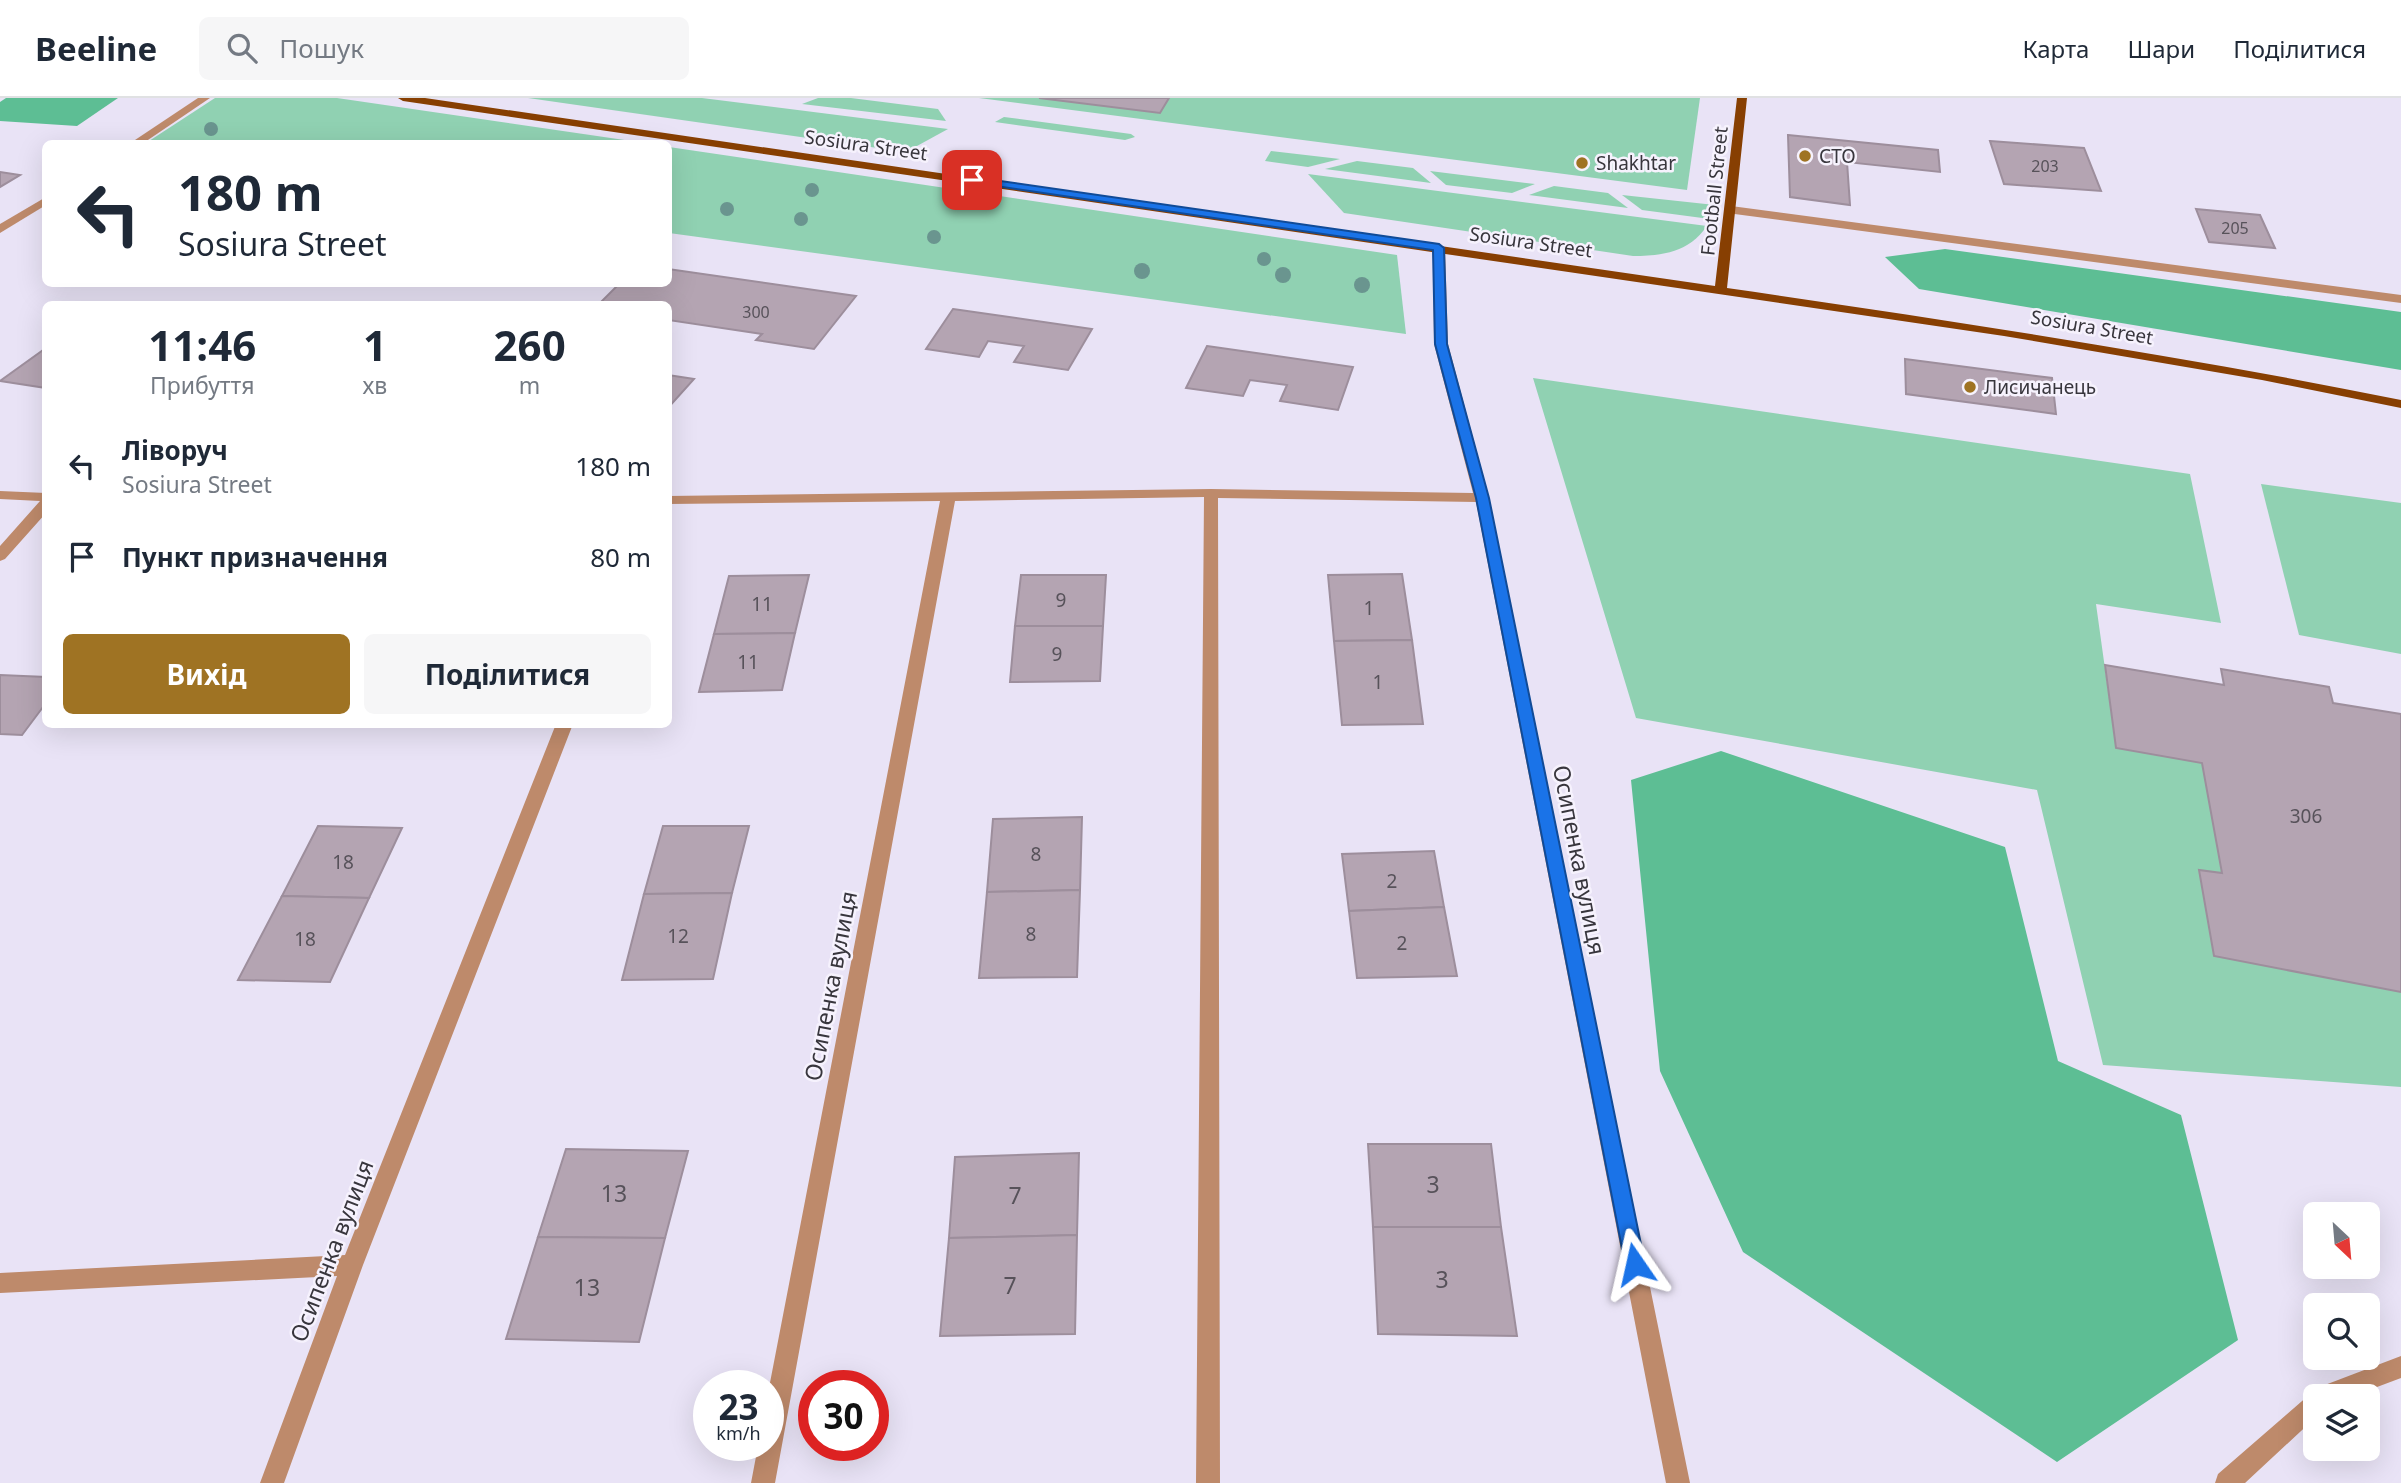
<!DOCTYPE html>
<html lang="uk">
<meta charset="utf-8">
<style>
body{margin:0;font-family:"Noto Sans",sans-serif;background:#f6f6f7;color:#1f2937;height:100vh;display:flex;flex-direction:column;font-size:26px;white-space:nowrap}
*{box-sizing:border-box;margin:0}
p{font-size:23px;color:#747a83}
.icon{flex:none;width:38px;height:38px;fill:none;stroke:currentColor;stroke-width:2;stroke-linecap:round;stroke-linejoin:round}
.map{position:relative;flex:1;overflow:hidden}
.details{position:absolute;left:42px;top:203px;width:630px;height:427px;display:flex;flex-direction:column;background:#fff;border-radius:10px;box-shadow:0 7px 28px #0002}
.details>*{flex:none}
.banner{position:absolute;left:42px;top:42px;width:630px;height:147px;border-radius:10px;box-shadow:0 7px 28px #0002;background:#fff;color:#1f2937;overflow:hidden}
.needle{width:46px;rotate:154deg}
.tools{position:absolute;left:2303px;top:1104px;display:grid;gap:14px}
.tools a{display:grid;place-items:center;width:77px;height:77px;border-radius:10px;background:#fff;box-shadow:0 7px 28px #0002;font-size:35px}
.speed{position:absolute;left:693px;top:1272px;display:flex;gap:14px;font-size:35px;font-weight:700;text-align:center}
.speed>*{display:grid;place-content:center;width:91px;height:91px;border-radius:50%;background:#fff;box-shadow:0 7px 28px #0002;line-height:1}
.speed small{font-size:18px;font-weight:400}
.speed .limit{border:10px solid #d22;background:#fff;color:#111}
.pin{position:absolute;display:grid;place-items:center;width:60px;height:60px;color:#fff;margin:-30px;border-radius:14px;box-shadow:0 4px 10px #0006}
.me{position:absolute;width:77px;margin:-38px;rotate:349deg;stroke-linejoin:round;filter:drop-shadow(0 0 5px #0008)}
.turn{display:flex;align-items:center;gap:24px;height:147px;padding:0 21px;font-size:32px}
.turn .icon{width:91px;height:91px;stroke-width:2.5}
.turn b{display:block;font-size:49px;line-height:60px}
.eta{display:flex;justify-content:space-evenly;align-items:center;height:119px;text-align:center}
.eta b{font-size:42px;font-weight:700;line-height:49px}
.primary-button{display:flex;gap:14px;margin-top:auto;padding:14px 21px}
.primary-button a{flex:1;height:80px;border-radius:10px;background:#9f7323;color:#fff;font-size:28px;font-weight:700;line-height:80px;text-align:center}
.primary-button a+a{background:#f6f6f7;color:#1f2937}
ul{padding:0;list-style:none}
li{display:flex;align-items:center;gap:21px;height:91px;padding:0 21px}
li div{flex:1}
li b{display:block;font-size:26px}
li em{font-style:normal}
header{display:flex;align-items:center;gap:42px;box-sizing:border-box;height:98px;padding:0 35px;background:#fff;border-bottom:2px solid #e0e1e3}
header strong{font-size:33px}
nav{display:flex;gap:38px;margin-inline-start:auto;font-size:24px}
.search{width:490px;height:63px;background:#f6f6f7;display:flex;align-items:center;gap:18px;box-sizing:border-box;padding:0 24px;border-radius:10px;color:#747a83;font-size:26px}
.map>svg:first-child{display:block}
</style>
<header>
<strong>Beeline</strong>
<div class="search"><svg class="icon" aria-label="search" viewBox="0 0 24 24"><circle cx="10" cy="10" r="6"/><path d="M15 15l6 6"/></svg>Пошук</div>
<nav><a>Карта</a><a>Шари</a><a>Поділитися</a></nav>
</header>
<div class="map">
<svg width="2401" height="1385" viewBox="0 0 2401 1385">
<rect width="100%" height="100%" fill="#e9e3f6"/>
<!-- green -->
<g fill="#90d1b2">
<path d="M215 0H337L645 45H146Z"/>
<path d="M528 0H702L948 31 906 54Z"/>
<path d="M818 0H851L938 11 946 23 802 6Z"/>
<path d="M979 0H1700L1687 92Z"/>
<path d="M1004 19 1131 36 1135 39 1125 42 995 24Z"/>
<path d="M669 49 1397 157 1406 236 669 135Z"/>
<path d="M1271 53 1340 61 1308 69 1265 63Z"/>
<path d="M1357 63 1413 70 1431 85 1325 71Z"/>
<path d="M1430 73 1535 86 1512 95 1446 87Z"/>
<path d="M1308 76 1707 128C1689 154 1663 158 1633 158L1344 115Z"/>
<path d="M1554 88 1608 95 1628 110 1529 97Z"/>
<path d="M1622 97 1715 107 1710 121 1642 112Z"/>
<path d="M1533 280 2190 376 2221 525 2096 506 2116 650 2202 665 2222 775 2199 772 2214 858 2401 894V989L2103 967 2037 692 1636 620Z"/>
<path d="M2261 386 2401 405V556L2299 537Z"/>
</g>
<!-- forest -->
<g fill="#5dbe94">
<path d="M6 0H118L77 28 0 23V4Z"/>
<path d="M1945 151 2401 214V272L1919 191 1885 159Z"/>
<path d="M1721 653 2005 749 2058 963 2181 1017 2238 1242 2057 1364 1743 1154 1660 973 1631 682Z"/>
</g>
<!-- building -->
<g fill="#b4a4b2" stroke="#9d8e9c" stroke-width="2">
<path d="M1039 0H1169L1160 15Z"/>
<path d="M1788 37 1938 52 1940 74 1847 64 1850 107 1790 99Z"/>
<path d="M1990 43 2084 50 2101 93 2004 86Z"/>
<path d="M0 74 20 77 0 89Z"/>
<path d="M2196 111 2260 117 2275 150 2209 144Z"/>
<path d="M668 171 856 198 814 251 756 242 762 236 668 222V206H599L619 186H668Z"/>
<path d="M953 211 1092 231 1068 272 1014 264 1024 248 988 243 979 259 926 251Z"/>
<path d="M1207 248 1353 269 1338 312 1280 303 1287 287 1250 282 1243 298 1186 290Z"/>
<path d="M46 250V290L0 283Z"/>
<path d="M1905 261 2052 280 2056 316 1906 296Z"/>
<path d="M668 277 694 281 668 310Z"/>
<path d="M1402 476 1412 542 1334 543 1328 477Z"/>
<path d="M809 477 795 535 714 536 729 478Z"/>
<path d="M1021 477H1106L1103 528H1015Z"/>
<path d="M1015 528H1103L1100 583 1010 584Z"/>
<path d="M795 535 782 592 699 594 714 536Z"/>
<path d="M1412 542 1423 626 1342 627 1334 543Z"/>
<path d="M2105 567 2224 587 2221 571 2329 589 2333 605 2401 616V894L2214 858 2199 772 2222 775 2202 665 2116 650Z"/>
<path d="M0 577 46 579V605L22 637 0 636Z"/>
<path d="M1082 719 1080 792 987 794 993 721Z"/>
<path d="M318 728 402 730 369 800 282 798Z"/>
<path d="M663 728H749L732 795 644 796Z"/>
<path d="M1434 753 1444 809 1349 813 1342 756Z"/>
<path d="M1080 792 1077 879 979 880 987 794Z"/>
<path d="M732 795 713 881 622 882 644 796Z"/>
<path d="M282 798 369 800 330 884 238 882Z"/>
<path d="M1444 809 1457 878 1357 880 1349 813Z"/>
<path d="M1368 1046H1491L1501 1129H1373Z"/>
<path d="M566 1051 688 1053 665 1140 538 1139Z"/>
<path d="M1079 1055 1077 1137 949 1140 955 1059Z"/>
<path d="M1373 1129H1501L1517 1238 1378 1236Z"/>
<path d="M1077 1137 1075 1236 940 1238 949 1140Z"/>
<path d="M538 1139 665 1140 639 1244 506 1241Z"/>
</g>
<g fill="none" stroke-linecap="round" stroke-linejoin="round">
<!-- minor -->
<g fill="#be8a6b" fill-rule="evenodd">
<path d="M198 0H210L142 46H129Z"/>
<path d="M46 99V107L0 135V126Z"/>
<path d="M1731 108 2401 197V205L1727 115V109Z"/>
<path d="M1439 146 1445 150 1448 246 1489 400 1690 1385H1666L1476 404 1218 400 1220 1385H1196L1204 399 955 403 775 1385H751L758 1348H768V1295L940 403 668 406V398L1211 391 1473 395 1434 246 1433 150Z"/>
<path d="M0 393 46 395V415L5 461 0 463V448L40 403 0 401Z"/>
<path d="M556 626H573L363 1167 284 1385H260L337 1178 0 1195V1175L345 1157Z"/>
<path d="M2401 1258V1280L2353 1298H2315V1320L2245 1385H2215L2218 1376 2317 1290Z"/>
</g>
<!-- major -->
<path fill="#873f02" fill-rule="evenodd" d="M398 0H425L1715 188 1737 0H1747L1727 190C1953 223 2178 257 2401 302V310L2262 282 2004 238 403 3Z"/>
</g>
<!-- trees -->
<g fill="#6a958f">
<circle cx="211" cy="31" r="7"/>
<circle cx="812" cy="92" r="7"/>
<circle cx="727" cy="111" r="7"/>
<circle cx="801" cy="121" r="7"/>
<circle cx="934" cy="139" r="7"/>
<circle cx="1264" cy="161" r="7"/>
<circle cx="1142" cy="173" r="8"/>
<circle cx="1283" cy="177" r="8"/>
<circle cx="1362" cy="187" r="8"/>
</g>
<!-- route -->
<path fill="#1a73e8" stroke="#114b97" stroke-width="2" d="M972 79 1439 146 1444 150 1447 246 1489 400 1645 1166 1642 1173 1635 1175 1628 1173 1625 1166 1476 400 1435 246 1433 152 968 84V80Z"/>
<!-- markers -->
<g fill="#9f7323" stroke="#f6f2fd" stroke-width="2.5">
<circle cx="1805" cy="58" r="7"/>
<circle cx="1582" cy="65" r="7"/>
<circle cx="1970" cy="289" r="7"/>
</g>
<g text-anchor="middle" stroke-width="5" stroke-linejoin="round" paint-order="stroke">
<!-- far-number labels -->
<g font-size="16" fill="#57525a">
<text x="2045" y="74">203</text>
<text x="2235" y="136">205</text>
<text x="756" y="220">300</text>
</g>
<!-- far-street labels -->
<g font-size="19" fill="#38363d" stroke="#f6f2fd">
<text transform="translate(866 47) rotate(8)" y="7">Sosiura Street</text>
<text transform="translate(1714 93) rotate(-84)" y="7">Football Street</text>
<text transform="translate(1531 144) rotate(8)" y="7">Sosiura Street</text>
<text transform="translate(2092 229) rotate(10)" y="7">Sosiura Street</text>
</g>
<!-- far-poi labels -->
<g font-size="19" fill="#38363d" stroke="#f6f2fd" text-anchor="start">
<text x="1819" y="65">СТО</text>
<text x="1596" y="72">Shakhtar</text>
<text x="1984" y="296">Лисичанець</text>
</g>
<!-- number labels -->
<g font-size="19" fill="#57525a">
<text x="1061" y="509">9</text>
<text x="762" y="513">11</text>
<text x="1369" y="517">1</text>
<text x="1057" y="563">9</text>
<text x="748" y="571">11</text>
<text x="1378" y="591">1</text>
<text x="2306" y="725">306</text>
<text x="1036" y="763">8</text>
<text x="343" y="771">18</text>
<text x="1392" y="790">2</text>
<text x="1031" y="843">8</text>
<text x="678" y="845">12</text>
<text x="305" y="848">18</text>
<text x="1402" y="852">2</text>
</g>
<!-- street labels -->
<g font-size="23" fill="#38363d" stroke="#f6f2fd">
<text transform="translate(1579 762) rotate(79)" y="8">Осипенка вулиця</text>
<text transform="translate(831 888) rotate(-79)" y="8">Осипенка вулиця</text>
<text transform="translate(332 1153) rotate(-69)" y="8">Осипенка вулиця</text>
</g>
<!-- near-number labels -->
<g font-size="23" fill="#57525a">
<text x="1433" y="1095">3</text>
<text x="614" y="1104">13</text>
<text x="1015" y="1106">7</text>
<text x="1442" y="1190">3</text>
<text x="1010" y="1196">7</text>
<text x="587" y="1198">13</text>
</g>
</g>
</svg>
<div class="tools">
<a><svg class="needle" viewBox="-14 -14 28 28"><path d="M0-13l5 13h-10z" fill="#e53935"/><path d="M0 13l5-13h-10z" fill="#747a83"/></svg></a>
<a><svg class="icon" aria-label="search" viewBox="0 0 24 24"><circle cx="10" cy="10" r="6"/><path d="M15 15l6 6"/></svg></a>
<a><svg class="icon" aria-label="layers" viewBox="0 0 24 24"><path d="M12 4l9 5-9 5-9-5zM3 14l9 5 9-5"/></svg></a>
</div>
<div class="speed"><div>23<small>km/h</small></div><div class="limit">30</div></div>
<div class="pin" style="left:972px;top:82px;background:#d93025"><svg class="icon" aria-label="arrive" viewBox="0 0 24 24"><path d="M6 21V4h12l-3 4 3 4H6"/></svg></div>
<svg class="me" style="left:1635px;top:1166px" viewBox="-20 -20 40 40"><path d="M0-17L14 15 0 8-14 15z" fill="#1a73e8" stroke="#fff" stroke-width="4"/></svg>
<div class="banner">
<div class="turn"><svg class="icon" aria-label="left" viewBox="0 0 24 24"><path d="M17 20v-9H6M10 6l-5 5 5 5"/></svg><div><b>180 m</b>Sosiura Street</div></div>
</div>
<section class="details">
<div class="eta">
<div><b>11:46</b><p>Прибуття</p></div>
<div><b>1</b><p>хв</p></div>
<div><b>260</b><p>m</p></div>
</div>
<ul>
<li><svg class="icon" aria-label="left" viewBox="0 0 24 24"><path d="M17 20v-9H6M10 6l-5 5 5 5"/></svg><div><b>Ліворуч</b><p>Sosiura Street</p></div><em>180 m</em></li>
<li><svg class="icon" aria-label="arrive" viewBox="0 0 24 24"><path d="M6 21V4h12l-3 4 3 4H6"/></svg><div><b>Пункт призначення</b></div><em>80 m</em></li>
</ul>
<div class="primary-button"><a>Вихід</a><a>Поділитися</a></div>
</section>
</div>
